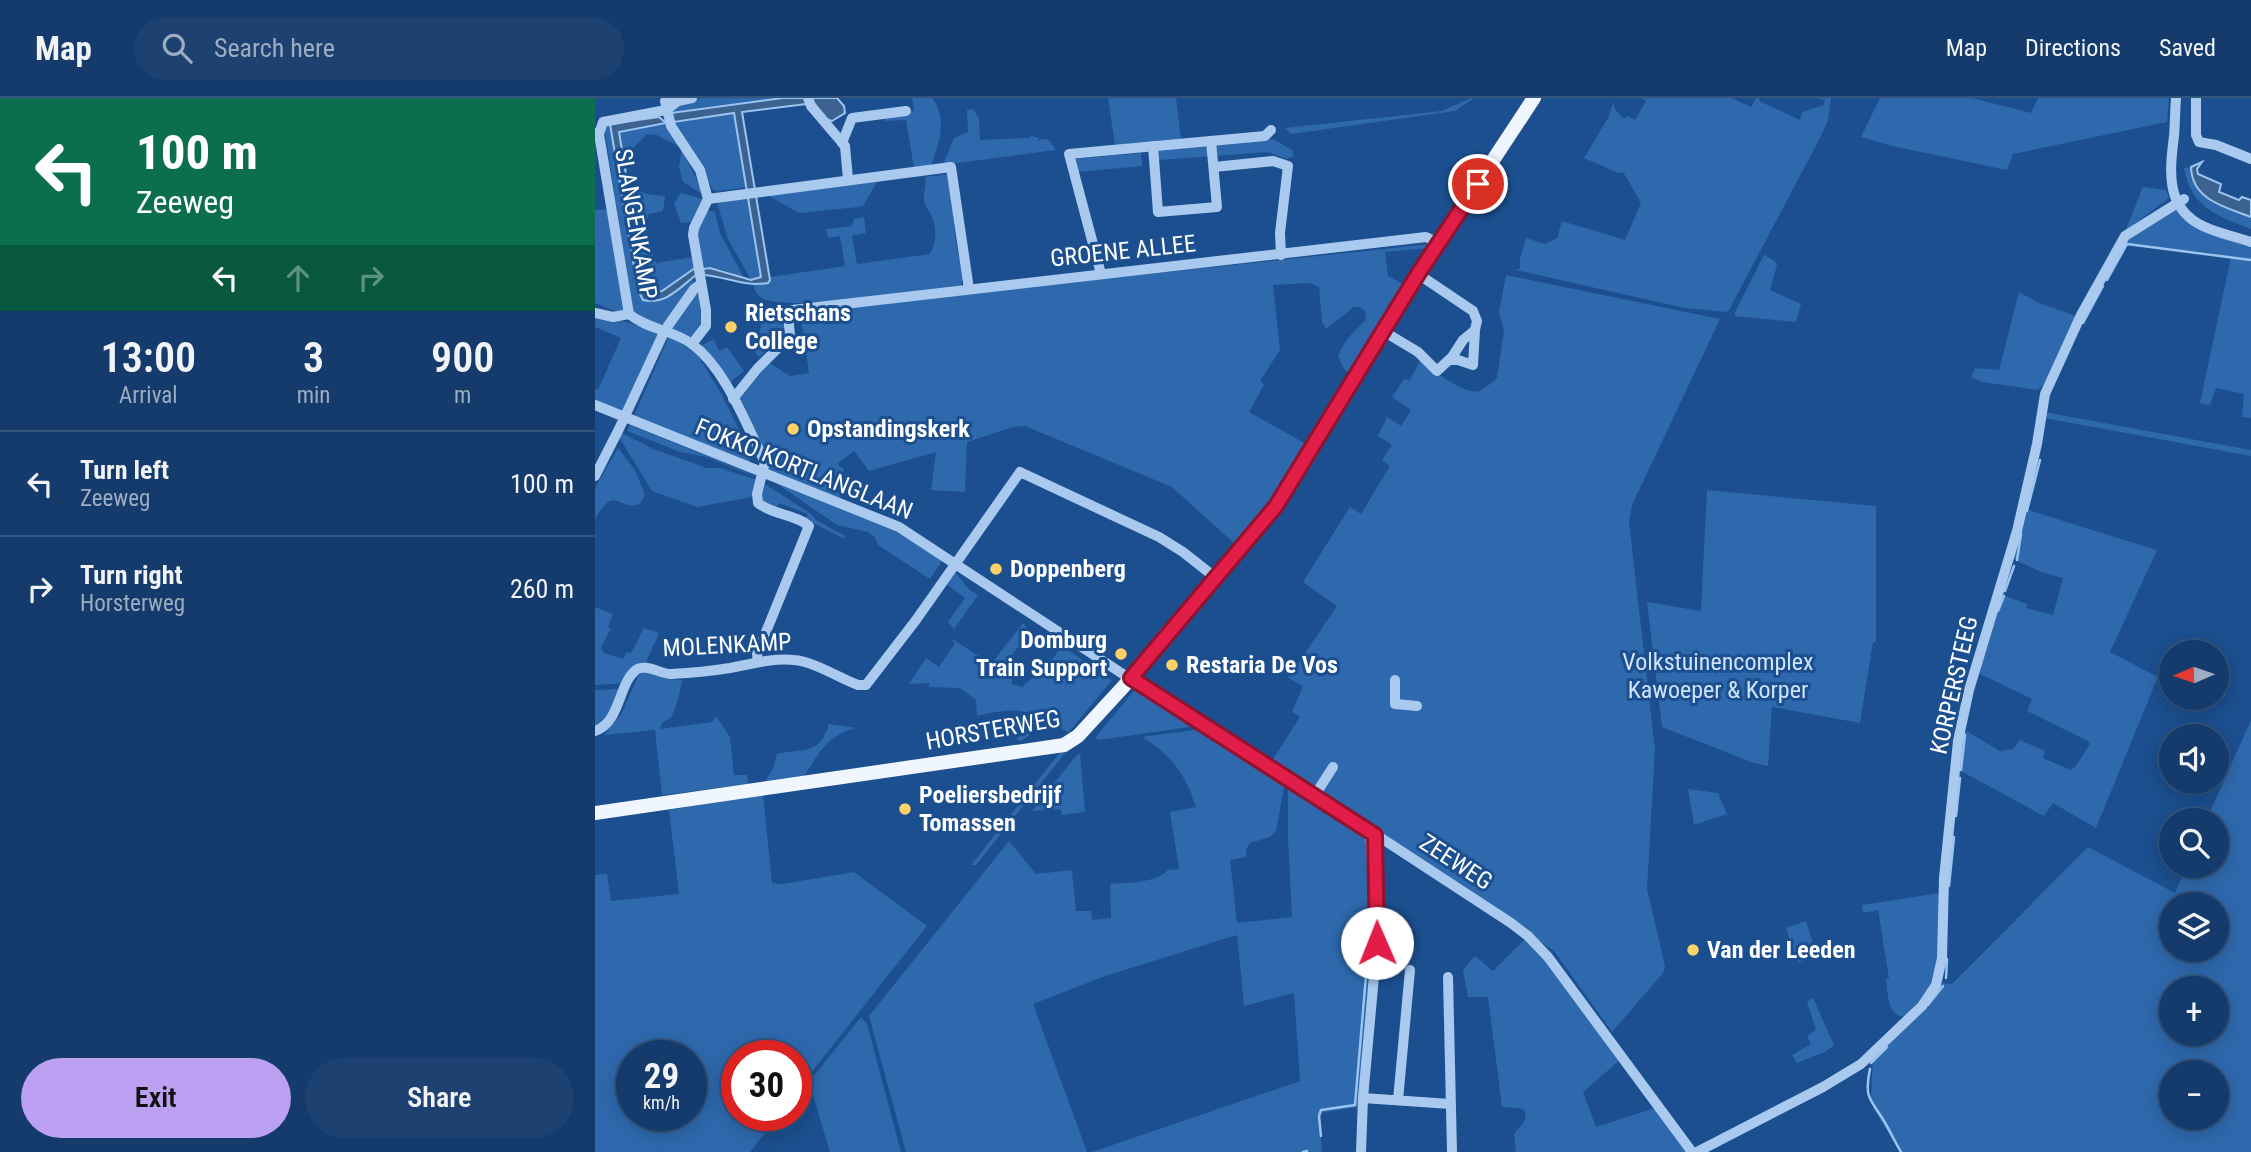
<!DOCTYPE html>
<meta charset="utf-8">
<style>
body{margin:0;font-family:"Roboto Condensed",sans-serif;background:#1d4271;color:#f1f3f6;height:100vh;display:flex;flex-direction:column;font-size:26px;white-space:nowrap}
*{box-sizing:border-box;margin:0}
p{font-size:23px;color:#9dadc1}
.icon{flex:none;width:38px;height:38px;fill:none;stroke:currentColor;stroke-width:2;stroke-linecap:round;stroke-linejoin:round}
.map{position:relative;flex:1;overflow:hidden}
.sheet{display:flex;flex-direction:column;background:#143b6b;width:595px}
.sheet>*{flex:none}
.banner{background:#0b6e4f;color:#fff;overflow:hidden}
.needle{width:46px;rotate:268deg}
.fabs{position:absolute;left:1564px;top:542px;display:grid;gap:14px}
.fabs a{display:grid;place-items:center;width:70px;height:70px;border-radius:50%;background:#143b6b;box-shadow:0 4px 18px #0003,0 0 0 2px #33557e;font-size:35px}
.speed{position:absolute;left:21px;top:942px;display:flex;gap:14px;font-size:35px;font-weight:700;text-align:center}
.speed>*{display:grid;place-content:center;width:91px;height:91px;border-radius:50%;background:#143b6b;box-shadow:0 4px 18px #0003,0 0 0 2px #33557e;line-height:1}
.speed small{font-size:18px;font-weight:400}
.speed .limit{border:10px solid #d22;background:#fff;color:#111}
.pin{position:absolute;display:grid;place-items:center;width:60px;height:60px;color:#fff;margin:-30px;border:4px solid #fff;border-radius:50%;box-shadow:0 2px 7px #0007}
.me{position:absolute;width:77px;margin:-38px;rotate:359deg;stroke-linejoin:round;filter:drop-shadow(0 0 5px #0008)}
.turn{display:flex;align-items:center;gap:24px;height:147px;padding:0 21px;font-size:32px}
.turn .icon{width:91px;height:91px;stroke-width:2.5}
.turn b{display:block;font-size:49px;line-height:60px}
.lanes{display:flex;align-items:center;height:66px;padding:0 21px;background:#0003;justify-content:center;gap:35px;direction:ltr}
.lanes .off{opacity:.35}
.eta{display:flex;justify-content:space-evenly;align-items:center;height:119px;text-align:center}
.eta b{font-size:42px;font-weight:600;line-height:49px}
.action{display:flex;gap:14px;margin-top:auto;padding:14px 21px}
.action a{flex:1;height:80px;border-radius:42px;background:#bca0f2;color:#111;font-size:28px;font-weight:600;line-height:80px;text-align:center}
.action a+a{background:#1d4271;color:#f1f3f6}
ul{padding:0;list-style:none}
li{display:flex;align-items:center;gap:21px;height:105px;padding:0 21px;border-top:2px solid #33557e}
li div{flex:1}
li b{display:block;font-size:26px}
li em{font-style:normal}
header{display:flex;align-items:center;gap:42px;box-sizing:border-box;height:98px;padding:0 35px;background:#143b6b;border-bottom:2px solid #33557e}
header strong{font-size:33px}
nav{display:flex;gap:38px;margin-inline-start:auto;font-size:24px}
.search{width:490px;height:63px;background:#1d4271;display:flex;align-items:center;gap:18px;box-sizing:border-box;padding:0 24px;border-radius:38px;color:#9dadc1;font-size:26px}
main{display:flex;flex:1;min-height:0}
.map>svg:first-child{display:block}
</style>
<header>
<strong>Map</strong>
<div class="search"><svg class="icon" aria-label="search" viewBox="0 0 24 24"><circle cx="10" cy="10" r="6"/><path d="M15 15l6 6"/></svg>Search here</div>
<nav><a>Map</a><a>Directions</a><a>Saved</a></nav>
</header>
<main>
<section class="sheet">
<div class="banner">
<div class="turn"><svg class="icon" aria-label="left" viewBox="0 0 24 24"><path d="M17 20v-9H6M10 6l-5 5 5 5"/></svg><div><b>100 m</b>Zeeweg</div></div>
<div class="lanes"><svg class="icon" aria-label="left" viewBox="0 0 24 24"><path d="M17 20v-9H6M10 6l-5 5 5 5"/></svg><svg class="icon off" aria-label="ahead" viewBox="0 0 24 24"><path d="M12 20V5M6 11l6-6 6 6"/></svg><svg class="icon off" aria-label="right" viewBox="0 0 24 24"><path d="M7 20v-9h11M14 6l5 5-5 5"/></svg></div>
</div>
<div class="eta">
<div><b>13:00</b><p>Arrival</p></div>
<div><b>3</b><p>min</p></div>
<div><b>900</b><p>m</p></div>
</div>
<ul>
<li><svg class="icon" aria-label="left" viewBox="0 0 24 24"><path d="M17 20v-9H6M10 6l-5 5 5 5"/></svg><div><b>Turn left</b><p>Zeeweg</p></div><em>100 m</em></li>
<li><svg class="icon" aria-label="right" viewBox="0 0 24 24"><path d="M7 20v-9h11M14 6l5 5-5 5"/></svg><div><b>Turn right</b><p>Horsterweg</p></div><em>260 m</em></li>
</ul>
<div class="action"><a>Exit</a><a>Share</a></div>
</section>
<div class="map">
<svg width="1656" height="1054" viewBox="0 0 1656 1054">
<rect width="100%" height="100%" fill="#1b4f8f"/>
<!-- green -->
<g fill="#2e69ad" fill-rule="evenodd">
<path d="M106 0H188L76 15 77 10Z"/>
<path d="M317 0H337C353 20 344 47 336 68L319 70 311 22 290 23 289 17 319 13Z"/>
<path d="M513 0H581L586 41 520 47Z"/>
<path d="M876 0H879L860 13 696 36 690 30 847 13Z"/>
<path d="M1046 0H1136L1156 9 1161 0H1165L1164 3 1205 22 1207 14 1229 7 1230 2 1220 0H1236L1233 22 1226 38 1133 214 1089 210 921 172 925 170V161L931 140 950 146 962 140 967 123 1030 142 1046 105 1028 74 1023 75 989 60 1013 20 1019 3V10L1029 21 1033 18 1040 22 1051 3Z"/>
<path d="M1285 0H1377L1436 15 1443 0H1574L1572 24 1418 56 1412 72 1297 48 1266 39Z"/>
<path d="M378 11 384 21 385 42 433 40 436 38 444 40 443 42 453 41 461 52 348 67 359 40 373 34 372 12Z"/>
<path d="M139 15 152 89 122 93 117 91 108 71 79 24Z"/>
<path d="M71 25 87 51 109 97 88 84 84 69 87 50 62 37 52 36 36 52 31 79C47 97 47 96 70 98L68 113 54 116C48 131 57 150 61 165L97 159 100 170C85 178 70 197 52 195L48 182 24 33Z"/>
<path d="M15 26 43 192 48 202 65 203 95 182 101 183 71 227 47 222 37 211 9 27Z"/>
<path d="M678 41 697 52 699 58 692 61 673 54 564 62 563 49Z"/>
<path d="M546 55 547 68 482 74 480 61Z"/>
<path d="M1596 69C1597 101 1631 109 1656 119V131C1623 118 1596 110 1589 70Z"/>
<path d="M354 76 361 145 368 178 365 192C331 195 189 214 167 200 162 197 160 192 158 187L173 185 175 179 250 168 245 138 233 140 231 131 257 128 259 121 269 119 271 135 257 138 262 166 335 156C342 144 342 129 336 117 334 113 329 106 329 102 328 94 332 88 330 79Z"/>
<path d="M282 84 268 108 263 109 204 115 172 97Z"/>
<path d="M1548 89 1571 92 1574 100 1530 133Z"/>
<path d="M86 95 111 102 98 124 86 125 79 105Z"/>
<path d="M154 99 167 179 156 182 133 141 122 105Z"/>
<path d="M15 111 30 212 24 215 0 205V112Z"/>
<path d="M112 112 120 114 125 135 149 180 126 171H108L100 136Z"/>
<path d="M1585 112 1656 148V320L1647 319 1649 296 1621 290 1615 307 1605 305 1636 159 1611 154 1528 147 1535 138 1577 113Z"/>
<path d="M836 146 834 150 790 154 793 178 810 187 754 275 749 271 743 258C749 243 759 233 771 222L770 213 765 209H759L731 231 727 224 724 189 714 185 678 187 685 252 665 283 669 287 654 314 711 346 678 403 659 427H656L641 447 577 389 430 328 418 329 372 344 370 394 336 392 341 354 274 373 259 353 242 366 249 371 245 402 175 375 143 304 173 264 195 278 214 275 205 213Z"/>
<path d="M1169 157 1180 163 1182 167 1175 192 1206 206 1201 224 1140 218V214Z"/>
<path d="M911 177 1125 221 1037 407 1034 424 1060 651 1052 791 1070 868 1068 875 1017 934 959 853 826 762 676 664 705 619 697 614 708 588 693 580 742 508 708 484 755 409 766 416 795 368 787 362 797 347 783 338 792 319 806 328 816 312 797 299 809 281 815 282 825 263C836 271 871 298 884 293 890 291 897 284 902 280L909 232 904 214Z"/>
<path d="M100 193H105L106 229 98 240 77 231V227Z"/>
<path d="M1424 194 1444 205 1481 218 1450 286 1442 292 1387 284 1376 279 1380 270 1404 272Z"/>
<path d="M0 215 65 234 29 314 0 302V291L3 292 26 240 0 229Z"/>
<path d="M190 220 188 237 164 259 155 247 164 238 167 222Z"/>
<path d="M74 238 102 256 127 297 153 350 156 357 154 365 39 318Z"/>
<path d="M119 241 124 253 132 249 149 273 133 286 105 248Z"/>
<path d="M1449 314 1656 352V358L1449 320Z"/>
<path d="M35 327 154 375 161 379 111 359 85 354 32 333Z"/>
<path d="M27 335 58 351 112 370H125L162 382 157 399 102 409 57 393 24 339Z"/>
<path d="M23 350 40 372 50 397 45 406C21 413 21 385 0 421V390Z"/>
<path d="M168 385 215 415 221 422 250 438V441L210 421 213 416 184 405 181 409 164 400Z"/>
<path d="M181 385 239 406 305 435 347 463 335 481 283 447 280 439 273 434 242 427Z"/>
<path d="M1112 392 1281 408V544H1278L1265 625 1177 609 1173 668 1156 664 1067 629 1052 504 1106 513Z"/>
<path d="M1430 411 1562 452 1515 554 1563 579 1501 730 1458 705 1449 718 1364 672 1367 634H1373L1405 653 1418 651 1425 642 1450 653 1448 660 1476 672 1481 668 1495 646 1493 643 1432 613 1437 601 1381 574 1408 497 1432 506 1431 510 1458 517 1468 480 1446 474 1420 462 1418 458Z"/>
<path d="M358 471 374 492 383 497 359 531 353 524 370 500 350 485Z"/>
<path d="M0 509 18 516 13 529 16 530 6 550 9 555 28 561 32 554 36 555 49 530 64 535 51 564 30 585 0 587Z"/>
<path d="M428 525 431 530 429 541 417 557V586L427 589 442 576 447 575 467 548 517 582 473 635C458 620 440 633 426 643L421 642 433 627 427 621 430 617 447 623 451 620C426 609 407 612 382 618L381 602 365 590 334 589V585L314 586 331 560 344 569 360 545 354 539 396 566Z"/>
<path d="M51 573 72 581 87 582C87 588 80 613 77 618 71 624 67 622 65 631L117 624 121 618 135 639 139 677H152L153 686 67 697 60 632 9 637 26 617 43 578Z"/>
<path d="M542 589 601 628 504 642 500 640Z"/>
<path d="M26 591 16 613 0 630V592Z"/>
<path d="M1656 622V1054H1305L1279 1011 1276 1001 1278 958 1340 897 1347 885 1357 886 1493 749 1580 795 1592 768H1622V723H1611ZM1577 807H1622V852H1577ZM1577 891H1622V936H1577ZM1577 975H1622V1020H1577Z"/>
<path d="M234 626 261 630C233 637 224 655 209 678L170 683 178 671 182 656C209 650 224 658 234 626Z"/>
<path d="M607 631 690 684 681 733 675 739 655 745 651 752V759L635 762 642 825 697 819 693 742V690L698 688 769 733C794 773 768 955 763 1009L724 1015 727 1054H497L705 983 699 895 649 908 642 837 510 878 438 906 492 1054H311L274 918 414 743 441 776 477 772 481 813H496L497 822 516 820 515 786C532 784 560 786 573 772L584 771 575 714 601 709C590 676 577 657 547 639Z"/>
<path d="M466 653H470V655L381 767H376Z"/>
<path d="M485 655 490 714 467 717 466 711 437 713 481 658Z"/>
<path d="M1093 691 1123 695 1132 716 1099 727Z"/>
<path d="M168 696 177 785 187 786 259 774 332 828 201 994V957H142V1017H184L155 1054H0V777L12 776 16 803 84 796 74 712ZM37 957H96V1017H37Z"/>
<path d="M1345 795 1344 865 1336 891 1310 919C1292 918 1293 896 1291 881L1294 880 1283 812 1268 815 1267 807Z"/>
<path d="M1211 823 1222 858 1203 865 1191 830Z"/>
<path d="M930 841 941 850 1025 962 988 994 1001 1029 1060 1010 1092 1054H921L919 1036C925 1027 934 1023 929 1011L907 1009 893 899H873L868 872 880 858 898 873Z"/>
<path d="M1218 900 1239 947 1230 954 1202 965 1197 957 1216 946 1212 938 1221 932 1212 904Z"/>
<path d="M266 919 272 926 306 1054H235L214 984Z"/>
</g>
<!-- water -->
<g fill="#3c6290" stroke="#9cc4f0" stroke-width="2">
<path d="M188 0H242L249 8 250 15 237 23 231 21 219 5 147 14 175 182 173 185C148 189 133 179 109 177L108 171 115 170 156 182 166 179 139 15 79 24 76 15Z"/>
<path d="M64 19 71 25 24 34 49 187 52 194 67 193 100 170 101 177C84 190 71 207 48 202L43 192 15 26Z"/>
<path d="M1607 64 1602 71 1603 76 1626 86 1624 94 1644 102 1647 99 1656 102V119C1630 109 1597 102 1596 69Z"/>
</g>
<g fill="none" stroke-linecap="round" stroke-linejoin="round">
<!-- stream -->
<g stroke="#9cc4f0" stroke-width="2.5">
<path d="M1512 182 1532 146 1656 162"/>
<path d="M1488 225 1508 188"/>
<path d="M1432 413 1445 362"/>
<path d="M1422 462 1426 436"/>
<path d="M1410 493 1419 468"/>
<path d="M1403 513 1409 498"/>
<path d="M669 672 690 685"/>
<path d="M1366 672 1370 637"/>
<path d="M699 691 768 735 772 743 776 819 760 1007 726 1012 724 1018 726 1038"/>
<path d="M1361 718 1365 680"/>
<path d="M1354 788 1359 739"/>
<path d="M1351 880 1352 861"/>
<path d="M1333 907 1348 888"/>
<path d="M1276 965 1292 949"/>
<path d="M1275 971C1269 1001 1275 1000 1289 1023 1295 1033 1300 1044 1306 1054"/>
<path d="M708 1054 712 1053"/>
</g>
<!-- minor -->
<g stroke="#a9c9ee" stroke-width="10">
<path d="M76 0 77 3H70L76 28 105 72 113 101"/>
<path d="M213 0 216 8 250 48 253 81"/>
<path d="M1581 0C1580 13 1580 26 1579 38 1575 71 1570 107 1604 126 1619 135 1640 138 1656 144"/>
<path d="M1601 0V37L1604 44 1621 47 1656 61"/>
<path d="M0 35 4 36 34 216C52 231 78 232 97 246 131 271 151 327 170 364L162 396 163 405C178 417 200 416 214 428L162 556 163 564"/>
<path d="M4 36 8 24 71 12 83 3 97 0"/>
<path d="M247 45 257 20 311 13"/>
<path d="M558 48 563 114 622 109 616 43"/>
<path d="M619 69 678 63 693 68 685 135 686 157"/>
<path d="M113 101 356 69 374 191"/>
<path d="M506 176 474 56 670 38 676 32"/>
<path d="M0 215 18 219 34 216"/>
<path d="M788 233 823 254 842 273 857 259 868 242 880 232 882 223 878 213 823 176"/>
<path d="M97 246 111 228V212L98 137 99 130 113 101"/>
<path d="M854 262H863L878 267 880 232"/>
<path d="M138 301 162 271 195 238 193 216 197 212 831 139 844 145"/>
<path d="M0 307 304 429 578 609 731 704 916 825 933 838 953 859 1097 1054"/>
<path d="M0 378 24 331 70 232 99 191 106 186"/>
<path d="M800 582V606L822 608"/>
<path d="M0 633C26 624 23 586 41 572 51 565 65 576 76 576 95 575 116 573 135 570 156 566 177 560 199 562 217 563 245 580 263 587H271L321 522 425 374 564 439 588 454 621 480"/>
<path d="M720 697 738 669"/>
<path d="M853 879 857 1054"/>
<path d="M768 1000 855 1006"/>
<path d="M803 1002 815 872"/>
<path d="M766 1054 768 1000 782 845 780 737"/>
<path d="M1102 1054 1228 989 1266 966 1327 908 1341 887 1347 860 1349 780 1363 643 1374 592 1422 433 1442 346 1450 296 1486 217 1530 138 1589 101"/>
</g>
<!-- major -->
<path stroke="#f0f6ff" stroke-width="14" d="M0 715 469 647 483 638 529 588 682 408 823 176 939 0"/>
</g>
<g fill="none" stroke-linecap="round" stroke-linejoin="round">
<defs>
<path id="route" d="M782 845 780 737 536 580 681 408 823 176 883 86"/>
</defs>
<!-- route casing -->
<use href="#route" stroke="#92132f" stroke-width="18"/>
<!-- route -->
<use href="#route" stroke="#e11d48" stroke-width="12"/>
</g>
<!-- markers -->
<g fill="#ffd166" stroke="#1b4f8f" stroke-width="2.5">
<circle cx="136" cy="229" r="7"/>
<circle cx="198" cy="331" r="7"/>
<circle cx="401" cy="471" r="7"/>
<circle cx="526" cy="556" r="7"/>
<circle cx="577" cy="567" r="7"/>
<circle cx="310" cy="711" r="7"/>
<circle cx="1098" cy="852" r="7"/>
</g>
<g text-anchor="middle" stroke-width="6" stroke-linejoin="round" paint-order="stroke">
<!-- street labels -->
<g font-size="24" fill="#fff" stroke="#1b4f8f">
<text transform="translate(41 126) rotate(80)" y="8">SLANGENKAMP</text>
<text transform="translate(528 153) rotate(-6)" y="8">GROENE ALLEE</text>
<text transform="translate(209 371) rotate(22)" y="8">FOKKO KORTLANGLAAN</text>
<text transform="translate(132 547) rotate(-3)" y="8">MOLENKAMP</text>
<text transform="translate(1359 587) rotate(-77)" y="8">KORPERSTEEG</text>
<text transform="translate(398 632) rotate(-10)" y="8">HORSTERWEG</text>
<text transform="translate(861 764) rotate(33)" y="8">ZEEWEG</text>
</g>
<!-- poi labels -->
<g font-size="24" font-weight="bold" fill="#fff" stroke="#1b4f8f" text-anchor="start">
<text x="150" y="223">Rietschans<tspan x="150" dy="28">College</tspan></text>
<text x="212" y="339">Opstandingskerk</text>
<text x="415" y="479">Doppenberg</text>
<text x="512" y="550" text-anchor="end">Domburg<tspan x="512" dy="28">Train Support</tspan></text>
<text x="591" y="575">Restaria De Vos</text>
<text x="324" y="705">Poeliersbedrijf<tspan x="324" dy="28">Tomassen</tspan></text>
<text x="1112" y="860">Van der Leeden</text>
</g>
<!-- park labels -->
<g font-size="24" fill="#cfe3fa" stroke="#1b4f8f">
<text x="1123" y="572">Volkstuinencomplex<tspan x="1123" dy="28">Kawoeper &amp; Korper</tspan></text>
</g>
</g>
</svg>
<div class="fabs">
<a><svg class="needle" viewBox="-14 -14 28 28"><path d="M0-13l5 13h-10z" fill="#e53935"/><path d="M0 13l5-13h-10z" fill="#9dadc1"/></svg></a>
<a><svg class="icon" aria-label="sound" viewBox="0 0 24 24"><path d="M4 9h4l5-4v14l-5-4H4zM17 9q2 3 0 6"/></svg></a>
<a><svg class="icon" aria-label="search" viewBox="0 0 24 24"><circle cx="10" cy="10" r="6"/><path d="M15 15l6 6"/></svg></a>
<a><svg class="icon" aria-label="layers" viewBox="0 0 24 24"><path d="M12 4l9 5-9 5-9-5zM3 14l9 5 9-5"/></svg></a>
<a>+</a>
<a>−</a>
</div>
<div class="speed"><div>29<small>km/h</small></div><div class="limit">30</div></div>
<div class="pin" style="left:883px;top:86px;background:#d93025"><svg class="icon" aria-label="arrive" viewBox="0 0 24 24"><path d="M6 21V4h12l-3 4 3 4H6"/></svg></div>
<svg class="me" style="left:782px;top:845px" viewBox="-20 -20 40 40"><circle r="19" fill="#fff"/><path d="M0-13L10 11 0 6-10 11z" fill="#e11d48"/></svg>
</div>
</main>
